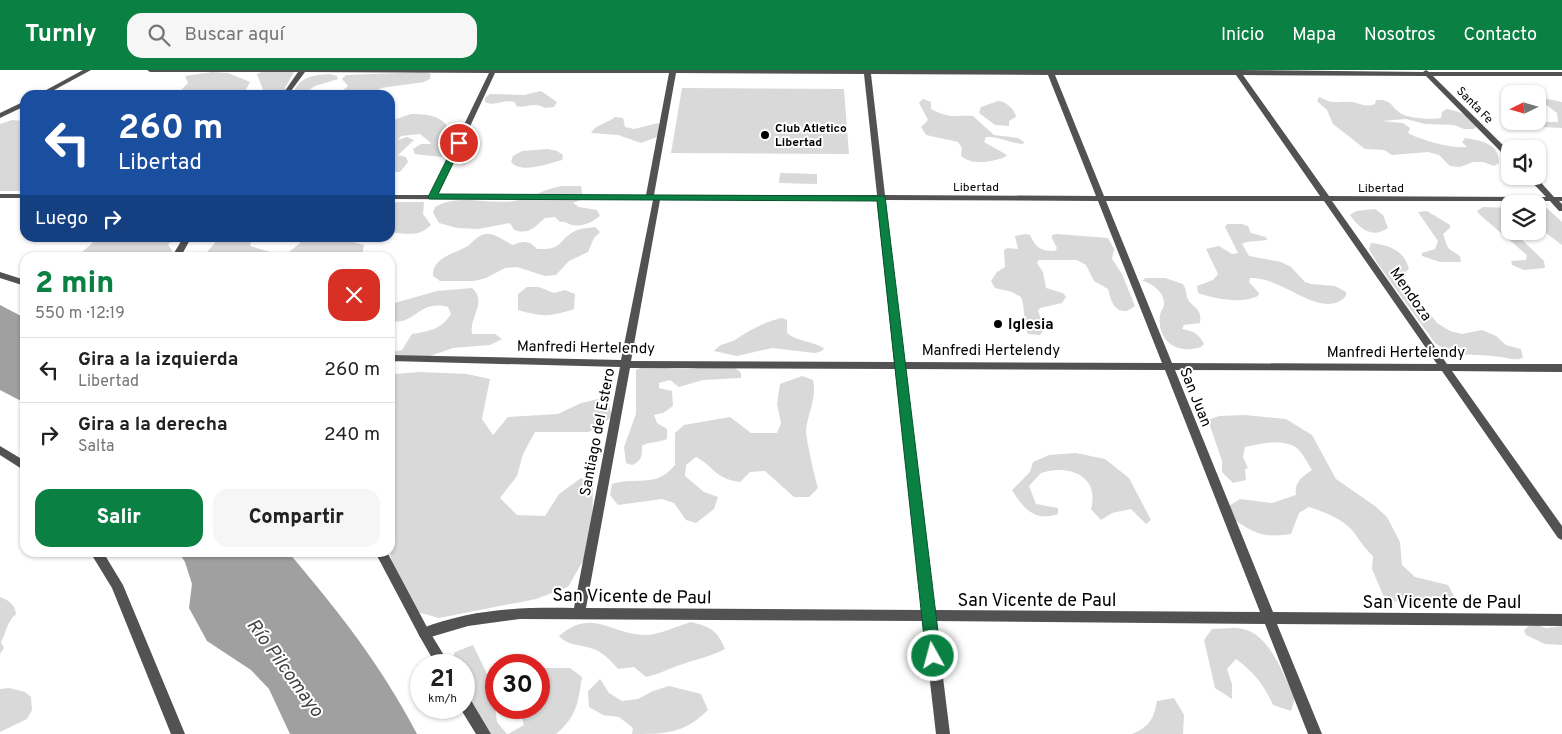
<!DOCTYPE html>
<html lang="es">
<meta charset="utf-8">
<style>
body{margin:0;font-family:Overpass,sans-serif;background:#f6f6f6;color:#222;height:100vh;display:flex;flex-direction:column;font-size:19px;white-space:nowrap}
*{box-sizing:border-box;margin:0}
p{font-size:16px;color:#767676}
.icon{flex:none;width:28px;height:28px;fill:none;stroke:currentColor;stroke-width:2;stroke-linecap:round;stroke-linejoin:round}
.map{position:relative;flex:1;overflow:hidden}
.details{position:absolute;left:20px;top:182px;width:375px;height:305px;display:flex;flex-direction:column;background:#fff;border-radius:15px;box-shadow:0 1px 4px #0004}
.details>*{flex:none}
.banner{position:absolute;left:20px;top:20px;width:375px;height:152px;border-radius:15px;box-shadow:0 1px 4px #0004;background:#1a4fa0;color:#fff;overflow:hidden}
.needle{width:32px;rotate:265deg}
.fabs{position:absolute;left:1501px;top:15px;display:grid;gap:10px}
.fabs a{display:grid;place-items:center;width:45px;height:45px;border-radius:10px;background:#fff;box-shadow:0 1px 4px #0004;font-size:25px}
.speed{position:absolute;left:410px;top:584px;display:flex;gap:10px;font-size:25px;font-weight:700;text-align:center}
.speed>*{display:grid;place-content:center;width:65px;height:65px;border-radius:50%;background:#fff;box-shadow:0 1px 4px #0004;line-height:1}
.speed small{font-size:12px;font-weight:400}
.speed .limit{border:8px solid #d22;background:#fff;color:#111}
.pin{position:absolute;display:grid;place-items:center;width:42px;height:42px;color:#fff;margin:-21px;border:2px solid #fff;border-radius:50%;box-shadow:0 1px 5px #0007}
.me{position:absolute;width:55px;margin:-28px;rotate:353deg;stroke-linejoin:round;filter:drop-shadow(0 0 4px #0008)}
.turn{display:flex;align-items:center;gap:18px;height:105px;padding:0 15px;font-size:22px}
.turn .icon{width:65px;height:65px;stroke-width:2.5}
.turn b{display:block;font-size:35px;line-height:42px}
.then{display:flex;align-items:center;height:48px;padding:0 15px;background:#0003;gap:10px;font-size:19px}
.round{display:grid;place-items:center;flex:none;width:52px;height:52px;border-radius:15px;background:#f6f6f6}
.summary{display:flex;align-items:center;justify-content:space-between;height:85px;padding:0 15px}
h1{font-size:30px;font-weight:800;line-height:38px;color:#0b8043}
.action{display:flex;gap:10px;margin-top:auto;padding:10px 15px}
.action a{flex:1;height:58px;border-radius:15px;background:#0b8043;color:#fff;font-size:20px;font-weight:800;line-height:58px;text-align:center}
.action a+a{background:#f6f6f6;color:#222}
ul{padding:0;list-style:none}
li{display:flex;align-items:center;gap:15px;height:65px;padding:0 15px;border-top:1px solid #e0e0e0}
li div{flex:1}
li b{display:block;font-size:19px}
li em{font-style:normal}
header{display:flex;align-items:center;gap:30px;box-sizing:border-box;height:70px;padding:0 25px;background:#0b8043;color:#fff}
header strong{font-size:24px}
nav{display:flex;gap:28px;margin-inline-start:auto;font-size:18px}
.search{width:350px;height:45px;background:#f6f6f6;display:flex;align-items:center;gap:12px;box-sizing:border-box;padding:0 18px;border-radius:15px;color:#767676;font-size:19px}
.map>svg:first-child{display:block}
</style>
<header>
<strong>Turnly</strong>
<div class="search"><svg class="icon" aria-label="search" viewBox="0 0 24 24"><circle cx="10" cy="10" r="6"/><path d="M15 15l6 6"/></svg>Buscar aquí</div>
<nav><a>Inicio</a><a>Mapa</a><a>Nosotros</a><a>Contacto</a></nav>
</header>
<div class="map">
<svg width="1562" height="664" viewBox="0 0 1562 664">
<rect width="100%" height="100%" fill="#fff"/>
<!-- green -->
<g fill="#d9d9d9">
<path d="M266 0 294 2 285 18 287 25H256L263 20 257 4Z"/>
<path d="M212 2 228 3 250 12 243 25H176L188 13 185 6Z"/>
<path d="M425 2 431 4 430 9 424 12 381 18 376 22 377 25 347 23 342 21 348 16 342 9 346 5Z"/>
<path d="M330 4 337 6 338 9 315 16 309 20 308 25H292C300 7 311 5 330 4Z"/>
<path d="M682 18 844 19 849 84 671 83Z"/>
<path d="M541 21 557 32 554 37 545 38C534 31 526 39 516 36L515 32C504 29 495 37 485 32V28L490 24 524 25Z"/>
<path d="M1319 27C1335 35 1335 31 1351 32 1360 33 1365 38 1375 34L1376 30C1393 29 1390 37 1402 44 1408 48 1433 50 1441 48L1442 42 1446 39C1460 41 1468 45 1478 55L1474 59H1464L1454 55 1425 54 1406 49 1382 51 1403 53 1410 58 1408 63C1421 70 1452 79 1467 77L1462 72 1465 68C1482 71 1499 73 1499 93L1494 96 1483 92H1473L1460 97 1450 96 1439 85 1428 82 1392 85 1384 80 1365 79 1333 54 1327 40 1317 31Z"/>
<path d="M1543 28 1562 32V58L1541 57 1537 54 1538 52H1558L1557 43 1541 31 1540 29Z"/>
<path d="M923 29 931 32V39C951 49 952 45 973 46L994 65 1018 68 1024 72 1023 74C1010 73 998 66 986 67L984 72 1007 85 1005 87C992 92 973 96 961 86L962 78 958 72 926 65 921 57 928 50 919 33Z"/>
<path d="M998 31C1006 31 1015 40 1016 47L1009 51V56L995 55 979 43 981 37Z"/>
<path d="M411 44C432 44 451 47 451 72L446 77 447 83 441 87 415 84 413 79 421 74H431L430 72 420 64 401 66 398 70 407 67 414 70 398 85 406 87 408 92 400 102H390V51Z"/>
<path d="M615 47 623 48 625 57 634 59 658 53 662 57 657 67 641 73 618 65 591 63C597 53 607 54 615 47Z"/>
<path d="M12 50 25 51V121H0V54Z"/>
<path d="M548 79 557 81 563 85 562 90C547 94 522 104 511 92L513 86 522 81Z"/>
<path d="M780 103 817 104V114L779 113Z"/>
<path d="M562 116H581L583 129 573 133 579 137 597 140 600 146C593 152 582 157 572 155 567 154 566 151 560 152L555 147 545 148C534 157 530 165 514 160L510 153 478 159 457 158 439 153 433 143 435 137C460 123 487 135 514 131 531 129 545 118 562 116Z"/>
<path d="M397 132H424L423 144 431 155C420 167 406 164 390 162V136Z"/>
<path d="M1538 134 1548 139 1562 152V175L1542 160H1538Z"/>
<path d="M1483 137 1510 138V161H1517L1516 164 1544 191 1545 198 1524 200 1512 195 1511 191 1526 190 1527 185 1479 144 1477 141Z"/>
<path d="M1375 139 1383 145 1388 158C1372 169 1360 159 1350 145L1356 141Z"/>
<path d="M1427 141 1450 155V158L1443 164C1449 179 1444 176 1460 186L1461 192H1440L1422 186V183L1435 179 1438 171 1418 142Z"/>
<path d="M1227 154H1242L1248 156 1251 163 1266 167 1267 170 1246 172 1242 174 1249 186 1281 192 1291 197 1305 212 1311 214 1335 216 1346 222V226C1322 252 1282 206 1250 208L1249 212 1259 223 1258 226C1241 234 1216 229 1198 223L1197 216 1213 210 1218 204 1206 179 1219 176 1232 184 1238 183 1225 157Z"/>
<path d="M595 157 600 162 594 168 588 182 569 191 556 205 545 206 517 197 505 198 486 208 474 211H440L433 206C432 188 453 184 466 177 474 172 478 163 489 164 496 164 506 172 513 175 523 171 529 170 537 179 565 180 556 171 575 161 581 158 588 158 595 157Z"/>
<path d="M1025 164 1030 165C1036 178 1041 181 1055 181L1057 178 1052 168V165L1057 164 1108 168 1114 179 1112 189 1122 204 1135 236 1127 241C1113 242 1111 230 1108 219L1094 211 1086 195 1077 190H1039L1037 193 1043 202 1046 218 1063 223 1066 227 1062 233 1040 238 1038 241 1045 259 1040 265 1028 264C1022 252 1026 240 1021 227L1012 222 995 218 991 211 997 202 1005 197 1004 180 1007 178 1018 179 1015 166Z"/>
<path d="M98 168H176L168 174 174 185 162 186 143 184 120 187 79 188 80 184Z"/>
<path d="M219 168H252L250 176 284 186 300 173V168H345L348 171 364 175 362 187H206L207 182Z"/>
<path d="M1371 173C1389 175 1404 180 1409 199L1404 203V211L1437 253 1450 261 1462 264 1482 260 1496 266 1506 275 1521 279 1523 288C1514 291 1510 288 1500 287 1473 282 1461 291 1435 273L1377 193 1369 179Z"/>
<path d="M1145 208H1165L1183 214C1186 219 1186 222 1187 227 1190 237 1203 237 1200 253L1184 255 1182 259C1194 261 1198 263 1204 274L1201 277C1175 285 1157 270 1160 245 1161 239 1165 238 1164 231 1162 221 1153 214 1143 211Z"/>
<path d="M527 217H539L554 223 565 220 575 224 574 239C550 247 542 247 518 240V224Z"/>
<path d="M472 218C488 233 469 246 472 264H495L502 269 490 275 453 278 415 291 403 290 390 293V282L402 280 412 264C429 261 441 260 451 244L448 237C418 229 416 256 390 251L391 234 437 221Z"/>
<path d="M782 248 787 250V263C798 272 812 271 824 278L822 281 815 283 772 278 737 286 714 281C720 273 727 274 735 270 750 260 764 252 782 248Z"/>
<path d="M646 295C660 297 675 300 689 299 703 298 732 290 741 303V308L703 310 679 317 670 310 659 313V318L672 321 673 336 663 343 654 345 657 353 667 359V369C659 373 649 371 642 376 642 386 642 391 632 395L626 393 624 377 636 344V300Z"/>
<path d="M420 302 467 304 490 309 482 349 493 365 508 347 558 344 581 333 607 327 612 347 589 362H535L523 384 517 406 500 428 517 445 545 446 559 424 581 408 593 416 592 464 583 491 568 517 536 529 439 548 410 540 397 518 390 483V306L394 304Z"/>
<path d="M802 306 813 310C817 328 808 343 806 360 806 370 815 408 818 418L809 427H794L765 401 750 402 740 412C714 408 716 398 696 387L686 395 685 406 704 422 718 427 714 439 696 453 686 450 674 433 662 429 618 435 610 425 612 414C637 406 655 419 675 395V363L684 355 730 347 751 363H777L781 353 777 334 780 314Z"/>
<path d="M1245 345 1286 349 1312 365 1336 409 1375 436 1387 447 1400 472 1402 495 1415 507 1448 515 1455 528 1451 539C1428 537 1405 537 1384 527L1372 499 1373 486C1364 478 1359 469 1352 460 1341 448 1324 442 1309 437L1299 443 1291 464C1264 468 1255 464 1233 449L1229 436 1240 429 1272 433 1296 425C1294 412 1302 407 1312 400 1308 394 1304 386 1299 380 1287 367 1260 374 1245 377L1243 387 1248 398 1245 399 1246 410 1233 413 1222 402V391L1208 350 1219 346Z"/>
<path d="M1076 383 1105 389 1129 408 1151 450 1146 454 1131 439 1112 443 1101 450 1091 439C1100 405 1068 394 1041 403L1029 416 1036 434 1058 438V444C1034 452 1023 438 1012 420L1030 402 1033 392 1049 385Z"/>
<path d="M0 527C8 530 15 534 16 544 6 553 7 561 1 572L4 578 0 584Z"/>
<path d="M691 552C711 557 717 560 725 579 710 587 696 589 680 595 668 599 659 604 646 607L634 597 618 599C612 592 605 584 596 580 583 574 569 577 559 566 592 538 608 563 643 565 657 566 677 556 691 552Z"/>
<path d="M1537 555 1546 558 1562 556V575L1545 574 1526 565 1524 560 1529 556Z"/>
<path d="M1212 559C1222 559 1234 557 1243 559 1271 565 1283 606 1295 628L1291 641 1273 635C1264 615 1254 602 1236 589L1227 599 1232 614V629L1215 618 1204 570Z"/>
<path d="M473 575 492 614 497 652 507 664H485L464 629V595H450L455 582Z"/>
<path d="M539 598H570L582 607C578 633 577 646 556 664H508L524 655 519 638H539Z"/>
<path d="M600 609 609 623 622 631 638 629 653 621 669 616 701 624 708 640C683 664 666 664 632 664L633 658 619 647 603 645 589 637 588 621Z"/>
<path d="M9 618 25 622 31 627 32 640 27 649 0 662V619Z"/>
<path d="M1174 628 1184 645 1183 664H1132C1149 657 1154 649 1157 631Z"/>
</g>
<!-- water -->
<g fill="#a0a0a0">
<path d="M0 235 25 248V333L0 320Z"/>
<path d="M179 483H289C339 542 381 595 417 664H290L269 619 251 600 207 571 189 538 192 514 185 492Z"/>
</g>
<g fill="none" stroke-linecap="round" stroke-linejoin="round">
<!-- minor -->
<g fill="#525252" fill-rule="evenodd">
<path d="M147 0H1239L1423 2 1426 0 1429 2H1562V6H1433L1510 82V88H1507L1426 6 1243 5 1329 126 1546 127 1526 106H1535L1554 127H1562V131H1559L1562 134V141H1559L1550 131H1332L1447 294H1562V302L1452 301 1562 456V470L1558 468 1442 301 1175 300 1273 542 1562 544V556L1277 554 1322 664H1308L1265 554 936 551 950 664H936L923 551 520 549 468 556 424 569 420 567 418 563 420 559C471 539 519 537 574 538L620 297 390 291V285L621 290 653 130 390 129V125H430L489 3 305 2 288 25H282L298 2H150ZM495 3H669L646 125H438ZM676 3 864 4 877 125H654ZM871 4 1048 5 1096 126 885 125ZM1055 5H1236L1320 126H1104ZM660 130H877L894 292 631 291ZM885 130 1098 131 1162 293 903 292ZM1106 131H1324L1437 294 1172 293ZM630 298 895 299 922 540 586 538ZM904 299 1165 300 1260 542 934 540Z"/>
<rect x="0" y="124" width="25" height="4"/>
<path d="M183 168H191L180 188H171Z"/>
<path d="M0 376 25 391V401L0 385Z"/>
<path d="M90 482H103L123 515 185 664H171L112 518Z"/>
</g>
<!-- tertiary -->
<g fill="#525252" fill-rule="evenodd">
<path d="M83 0H91L45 25H37Z"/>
<path d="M25 31V36L0 48V43Z"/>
<path d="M0 202 25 210V216L0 208Z"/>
<path d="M375 482H387L428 559 445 587 451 591 453 595H436L420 567Z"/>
<path d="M464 626 469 627 491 664H476L460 638H464Z"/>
</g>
</g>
<!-- route -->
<path fill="#0b8043" stroke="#07532c" d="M456 71 463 73 438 124 885 126 941 586 938 591 933 593 928 591 926 586 877 131 429 129 428 127Z"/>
<!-- markers -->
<g fill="#000" stroke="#fff" stroke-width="2">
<circle cx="765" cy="65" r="5"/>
<circle cx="998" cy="254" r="5"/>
</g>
<g text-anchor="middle" stroke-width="4" stroke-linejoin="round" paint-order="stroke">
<!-- far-street labels -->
<g font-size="12" fill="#000" stroke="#fff">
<text transform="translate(1475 35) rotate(45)" y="4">Santa Fe</text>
<text x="976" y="121">Libertad</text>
<text x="1381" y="122">Libertad</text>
</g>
<!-- far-poi labels -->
<g font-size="12" font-weight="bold" fill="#000" stroke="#fff" text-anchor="start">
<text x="775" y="62">Club Atletico<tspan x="775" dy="14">Libertad</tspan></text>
</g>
<!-- street labels -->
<g font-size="15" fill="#000" stroke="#fff">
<text transform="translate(1411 224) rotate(55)" y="5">Mendoza</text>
<text transform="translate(586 277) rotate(1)" y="5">Manfredi Hertelendy</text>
<text x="991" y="285">Manfredi Hertelendy</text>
<text x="1396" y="287">Manfredi Hertelendy</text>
<text transform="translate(1196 327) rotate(68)" y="5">San Juan</text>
<text transform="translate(597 362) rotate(-79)" y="5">Santiago del Estero</text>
</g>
<!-- poi labels -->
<g font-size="15" font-weight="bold" fill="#000" stroke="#fff" text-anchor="start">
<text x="1008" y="259">Iglesia</text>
</g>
<!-- near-street labels -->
<g font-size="18" fill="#000" stroke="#fff">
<text transform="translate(632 526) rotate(1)" y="6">San Vicente de Paul</text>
<text x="1037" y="536">San Vicente de Paul</text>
<text x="1442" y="538">San Vicente de Paul</text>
</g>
<!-- near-water labels -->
<g font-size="19" font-style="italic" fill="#414141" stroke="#fff">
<text transform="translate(286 597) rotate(54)" y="7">Río Pilcomayo</text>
</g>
</g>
</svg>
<div class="fabs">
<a><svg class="needle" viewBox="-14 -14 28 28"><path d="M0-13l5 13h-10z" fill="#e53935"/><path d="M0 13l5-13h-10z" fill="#767676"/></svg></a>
<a><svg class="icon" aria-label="sound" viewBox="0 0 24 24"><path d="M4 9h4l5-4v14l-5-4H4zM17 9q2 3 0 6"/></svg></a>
<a><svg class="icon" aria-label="layers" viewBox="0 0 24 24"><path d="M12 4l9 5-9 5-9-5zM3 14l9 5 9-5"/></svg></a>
</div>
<div class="speed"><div>21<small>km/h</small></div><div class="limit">30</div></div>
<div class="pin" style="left:459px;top:73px;background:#d93025"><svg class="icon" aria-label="arrive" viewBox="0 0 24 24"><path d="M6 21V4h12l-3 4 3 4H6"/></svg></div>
<svg class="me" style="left:933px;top:586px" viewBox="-20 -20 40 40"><circle r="17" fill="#0b8043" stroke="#fff" stroke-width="3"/><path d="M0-11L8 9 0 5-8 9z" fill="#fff"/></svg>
<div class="banner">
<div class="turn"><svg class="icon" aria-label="left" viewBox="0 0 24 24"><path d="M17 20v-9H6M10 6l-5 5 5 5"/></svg><div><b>260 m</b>Libertad</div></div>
<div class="then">Luego<svg class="icon" aria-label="right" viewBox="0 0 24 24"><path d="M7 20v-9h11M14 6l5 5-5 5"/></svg></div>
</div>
<section class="details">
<div class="summary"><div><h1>2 min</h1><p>550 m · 12:19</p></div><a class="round" style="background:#d93025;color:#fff"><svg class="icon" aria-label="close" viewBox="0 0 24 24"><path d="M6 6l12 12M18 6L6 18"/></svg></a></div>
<ul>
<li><svg class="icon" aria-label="left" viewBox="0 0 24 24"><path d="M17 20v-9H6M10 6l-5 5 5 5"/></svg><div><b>Gira a la izquierda</b><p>Libertad</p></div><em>260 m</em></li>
<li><svg class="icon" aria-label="right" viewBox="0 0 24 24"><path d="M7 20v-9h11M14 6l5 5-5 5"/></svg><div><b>Gira a la derecha</b><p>Salta</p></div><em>240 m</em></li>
</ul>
<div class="action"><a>Salir</a><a>Compartir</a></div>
</section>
</div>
